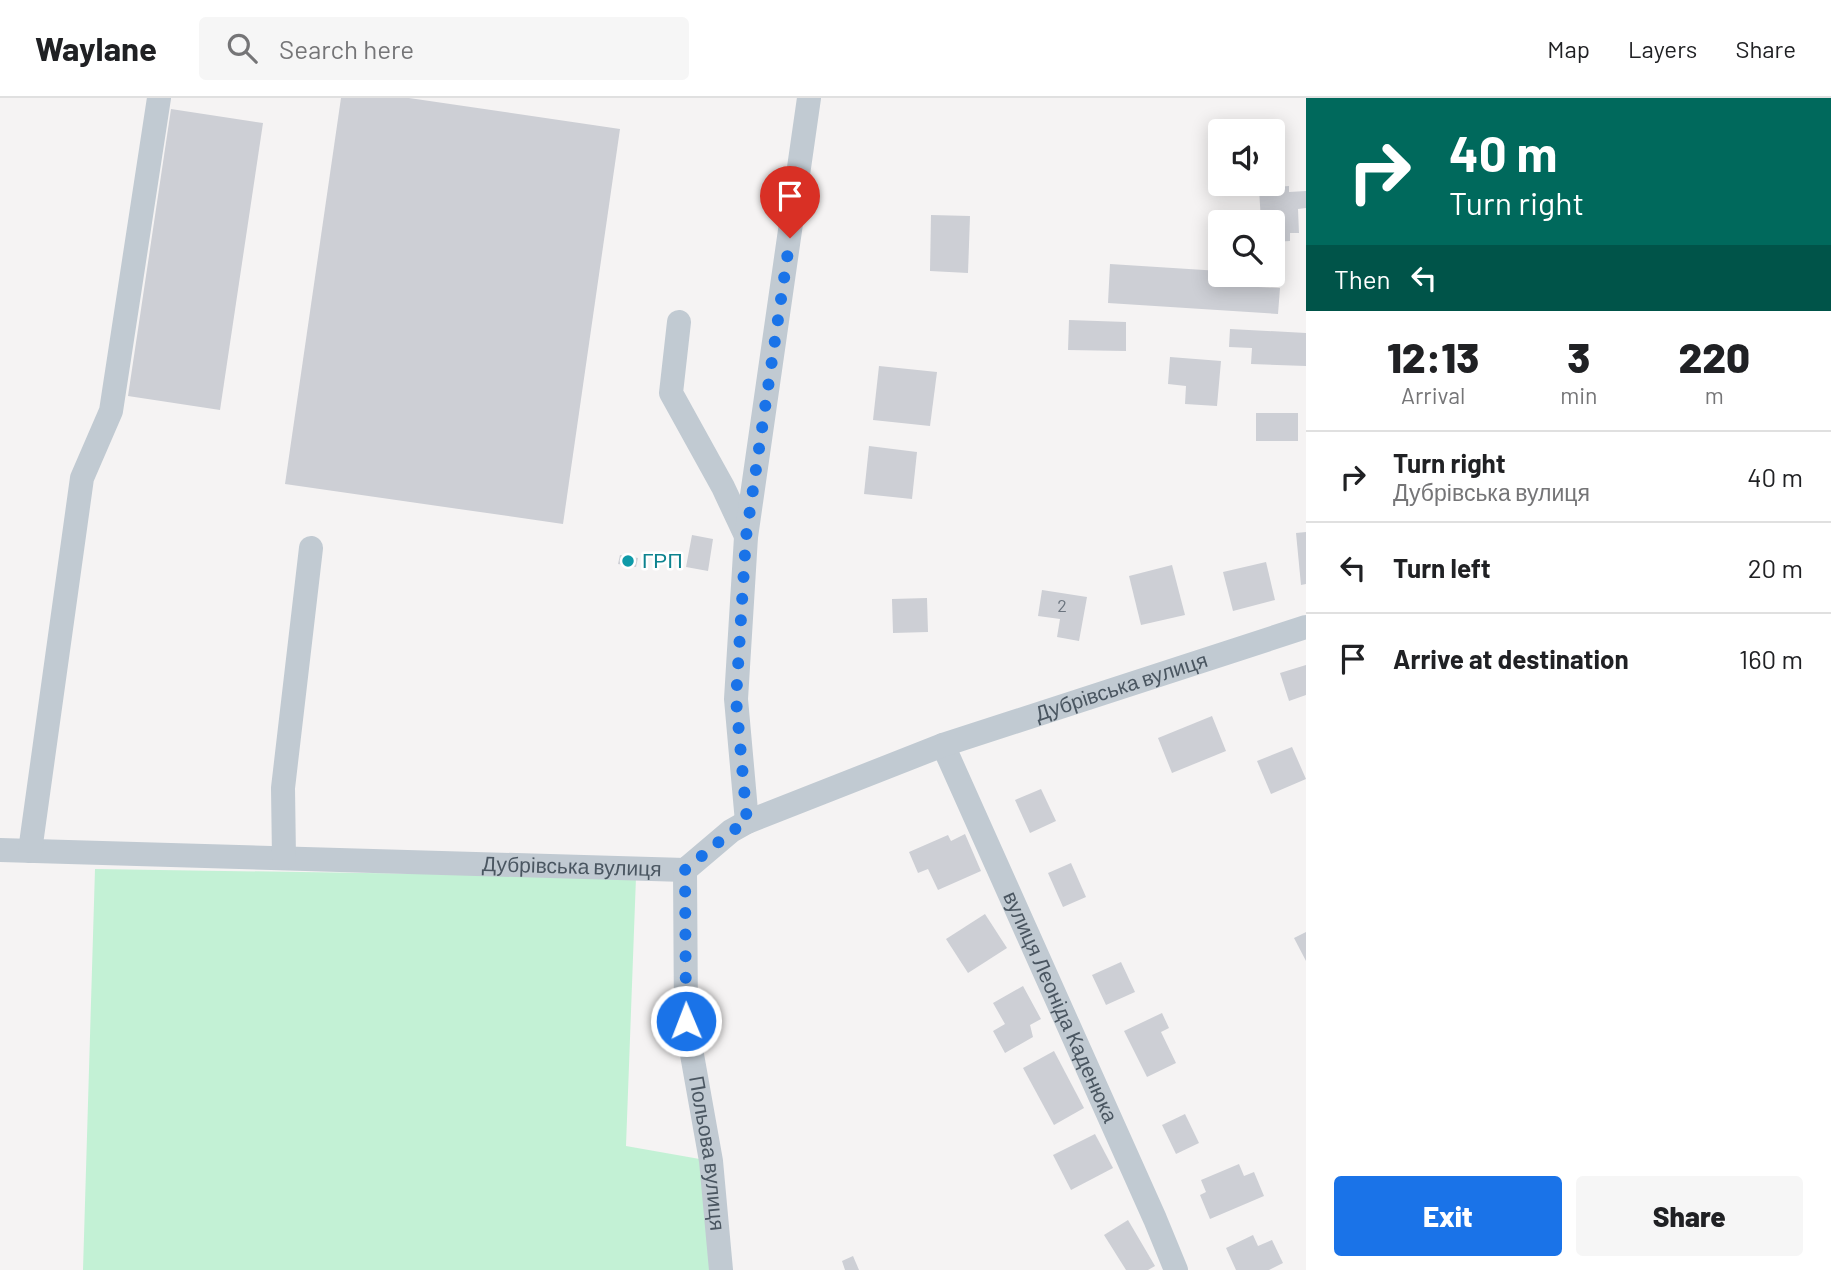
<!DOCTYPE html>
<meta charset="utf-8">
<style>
body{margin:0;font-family:Barlow,sans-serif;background:#f6f6f6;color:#202124;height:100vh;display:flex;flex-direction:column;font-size:26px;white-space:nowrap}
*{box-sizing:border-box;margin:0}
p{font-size:23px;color:#757577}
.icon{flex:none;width:38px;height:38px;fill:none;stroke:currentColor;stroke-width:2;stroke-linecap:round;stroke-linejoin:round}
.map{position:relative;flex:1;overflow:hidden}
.side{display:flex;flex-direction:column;background:#fff;width:525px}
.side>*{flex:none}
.banner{background:#00695c;color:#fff;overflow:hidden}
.buttons{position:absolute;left:1208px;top:21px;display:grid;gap:14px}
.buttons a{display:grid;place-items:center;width:77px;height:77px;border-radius:7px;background:#fff;box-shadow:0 4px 18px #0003;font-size:35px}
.pin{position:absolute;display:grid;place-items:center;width:60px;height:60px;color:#fff;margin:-72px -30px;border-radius:50% 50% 50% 0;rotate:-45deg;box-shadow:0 0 7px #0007}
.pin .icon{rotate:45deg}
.me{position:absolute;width:77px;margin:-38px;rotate:359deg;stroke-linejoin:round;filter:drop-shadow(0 0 5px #0008)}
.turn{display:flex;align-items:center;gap:24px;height:147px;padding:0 28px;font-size:32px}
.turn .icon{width:91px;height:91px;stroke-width:2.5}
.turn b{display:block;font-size:49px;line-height:60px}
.then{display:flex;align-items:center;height:66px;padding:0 28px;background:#0003;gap:14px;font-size:26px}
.eta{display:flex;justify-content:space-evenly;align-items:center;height:119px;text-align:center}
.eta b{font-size:42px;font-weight:800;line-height:49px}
.cta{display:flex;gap:14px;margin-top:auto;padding:14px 28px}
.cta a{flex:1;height:80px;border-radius:7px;background:#1a73e8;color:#fff;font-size:28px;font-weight:800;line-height:80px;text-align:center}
.cta a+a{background:#f6f6f6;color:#202124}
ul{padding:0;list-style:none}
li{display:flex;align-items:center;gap:21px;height:91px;padding:0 28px;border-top:2px solid #e0e0e0}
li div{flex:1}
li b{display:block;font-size:26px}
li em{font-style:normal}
header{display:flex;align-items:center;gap:42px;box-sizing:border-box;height:98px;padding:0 35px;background:#fff;border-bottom:2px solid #e0e0e0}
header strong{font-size:33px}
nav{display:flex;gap:38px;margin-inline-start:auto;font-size:24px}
.search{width:490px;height:63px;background:#f6f6f6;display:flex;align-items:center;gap:18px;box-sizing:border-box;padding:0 24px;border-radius:7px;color:#757577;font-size:26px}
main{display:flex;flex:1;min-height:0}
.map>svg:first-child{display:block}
</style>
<header>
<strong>Waylane</strong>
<div class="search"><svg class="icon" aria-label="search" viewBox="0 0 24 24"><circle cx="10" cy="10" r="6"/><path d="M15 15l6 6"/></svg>Search here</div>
<nav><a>Map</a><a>Layers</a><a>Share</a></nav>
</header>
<main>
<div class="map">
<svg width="1306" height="1172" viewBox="0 0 1306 1172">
<rect width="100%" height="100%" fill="#f5f3f3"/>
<!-- green -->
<path fill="#c3f1d5" d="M95 771 636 779 626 1048 711 1063 721 1172H83Z"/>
<!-- building -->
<g fill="#cdcfd5">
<path d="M341 0H409L620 31 563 426 285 386Z"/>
<path d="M171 11 263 25 220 312 128 298Z"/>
<path d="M1289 88V94L1306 93V110L1298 111 1299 135H1290V143L1272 144V124H1261L1259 90Z"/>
<path d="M931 117 970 118 968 175 930 173Z"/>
<path d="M1110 166 1220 173V177H1259L1258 189 1280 190 1278 216 1108 205Z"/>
<path d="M1069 222 1126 224V253L1068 252Z"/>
<path d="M1230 231 1306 235V268L1251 266 1252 250 1229 249Z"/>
<path d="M1170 259 1221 263 1217 308 1185 306 1186 288 1168 286Z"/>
<path d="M879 268 937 274 930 328 873 322Z"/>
<rect x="1256" y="315" width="42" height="28"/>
<path d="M869 348 917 354 912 401 864 396Z"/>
<path d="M1306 434V486L1301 487 1296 435Z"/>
<path d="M692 437 713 441 708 473 686 469Z"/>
<path d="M620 457 638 460 636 469 618 466Z"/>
<path d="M1266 464 1275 502 1233 513 1223 474Z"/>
<path d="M1172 467 1185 517 1141 527 1129 478Z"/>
<path d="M1042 492 1087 499 1079 543 1057 539 1060 521 1038 518Z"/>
<path d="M927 500 928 534 893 535 892 501Z"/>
<path d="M1306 567V597L1289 603 1280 575Z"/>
<path d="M1212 618 1226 653 1172 675 1158 640Z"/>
<path d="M1292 649 1306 681 1271 696 1257 663Z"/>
<path d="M1041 691 1056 723 1030 735 1015 702Z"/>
<path d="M965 736 981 773 938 792 928 771 918 775 909 754 948 737 951 743Z"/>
<path d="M1071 765 1086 799 1063 809 1048 775Z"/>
<path d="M985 816 1007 850 968 875 946 841Z"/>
<path d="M1306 834V863L1294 840Z"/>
<path d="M1121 864 1135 894 1106 907 1092 877Z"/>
<path d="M1023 888 1041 921 1030 927 1033 939 1005 955 993 933 1005 926 993 905Z"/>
<path d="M1162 915 1169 930 1161 934 1176 965 1147 979 1124 933Z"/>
<path d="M1054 953 1084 1010 1054 1027 1023 970Z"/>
<path d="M1185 1016 1199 1045 1176 1056 1162 1027Z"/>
<path d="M1095 1036 1113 1070 1071 1092 1053 1057Z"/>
<path d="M1239 1066 1244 1078 1254 1074 1264 1098 1210 1121 1200 1097 1206 1094 1201 1082Z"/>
<path d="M1128 1122 1155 1168 1148 1172H1126L1104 1137Z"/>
<path d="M1253 1137 1258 1148 1272 1142 1283 1165 1269 1172H1236L1226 1150Z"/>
<path d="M853 1158 859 1172H845L842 1163Z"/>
</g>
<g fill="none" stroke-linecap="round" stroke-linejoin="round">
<!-- minor -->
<g stroke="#c1cad2" stroke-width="24">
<path d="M679 224 671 295 723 389 746 438"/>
<path id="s1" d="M943 647 1155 1121 1176 1172"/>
<path d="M747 724 736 601 746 439 809 0"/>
<path id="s2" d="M0 752 685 772 731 733 747 724 943 647 1306 529"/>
<path d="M30 753 82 380 111 313 159 0"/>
<path d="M284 760 283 690 311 450"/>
<path id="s3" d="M685 772 686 923 711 1063 721 1172"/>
</g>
</g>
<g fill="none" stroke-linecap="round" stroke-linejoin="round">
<!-- route -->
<path stroke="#1a73e8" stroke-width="12" stroke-dasharray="0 21.6" d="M686 923 685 772 732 733 747 724 736 601 746 439 790 140"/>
</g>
<!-- markers -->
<circle fill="#0f9aa8" stroke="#fff" stroke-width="2.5" cx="628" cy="463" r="7"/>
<g text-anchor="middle" stroke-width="5" stroke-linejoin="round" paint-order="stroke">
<!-- number labels -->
<g font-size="18" fill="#6b747e">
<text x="1062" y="514">2</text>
</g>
<!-- culture labels -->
<g font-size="21" fill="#0d838f" stroke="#fff" text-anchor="start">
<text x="642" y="470">ГРП</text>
</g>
<!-- street labels -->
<g font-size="21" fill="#4a5661" stroke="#fff">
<text dy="7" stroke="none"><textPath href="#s2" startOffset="1162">Дубрівська вулиця</textPath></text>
<text dy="7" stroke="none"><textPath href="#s2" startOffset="572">Дубрівська вулиця</textPath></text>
<text dy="7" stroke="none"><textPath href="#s1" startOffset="287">вулиця Леоніда Каденюка</textPath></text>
<text dy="7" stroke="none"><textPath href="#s3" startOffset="285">Польова вулиця</textPath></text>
</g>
</g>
</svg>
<div class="buttons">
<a><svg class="icon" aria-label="sound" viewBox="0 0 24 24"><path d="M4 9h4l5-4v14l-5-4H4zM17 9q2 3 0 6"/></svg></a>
<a><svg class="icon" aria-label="search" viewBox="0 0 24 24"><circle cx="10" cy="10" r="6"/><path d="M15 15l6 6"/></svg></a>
</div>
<div class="pin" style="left:790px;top:140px;background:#d93025"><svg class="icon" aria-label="arrive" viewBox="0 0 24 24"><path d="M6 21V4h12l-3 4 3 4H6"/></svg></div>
<svg class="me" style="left:686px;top:923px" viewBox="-20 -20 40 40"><circle r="17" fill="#1a73e8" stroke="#fff" stroke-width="3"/><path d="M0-11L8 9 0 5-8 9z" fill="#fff"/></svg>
</div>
<section class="side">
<div class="banner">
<div class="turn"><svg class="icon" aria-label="right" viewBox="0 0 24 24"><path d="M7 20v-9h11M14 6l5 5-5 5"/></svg><div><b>40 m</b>Turn right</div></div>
<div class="then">Then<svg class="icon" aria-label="left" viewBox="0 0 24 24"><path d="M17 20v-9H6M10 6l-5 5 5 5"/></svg></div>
</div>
<div class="eta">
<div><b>12:13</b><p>Arrival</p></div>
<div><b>3</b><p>min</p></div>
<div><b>220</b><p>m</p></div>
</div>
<ul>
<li><svg class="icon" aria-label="right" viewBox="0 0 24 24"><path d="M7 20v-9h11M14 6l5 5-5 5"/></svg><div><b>Turn right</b><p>Дубрівська вулиця</p></div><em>40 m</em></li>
<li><svg class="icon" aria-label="left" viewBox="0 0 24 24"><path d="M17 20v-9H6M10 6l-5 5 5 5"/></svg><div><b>Turn left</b></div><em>20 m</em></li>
<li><svg class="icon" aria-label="arrive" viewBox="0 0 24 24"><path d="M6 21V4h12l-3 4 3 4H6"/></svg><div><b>Arrive at destination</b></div><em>160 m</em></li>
</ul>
<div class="cta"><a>Exit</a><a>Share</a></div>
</section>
</main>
